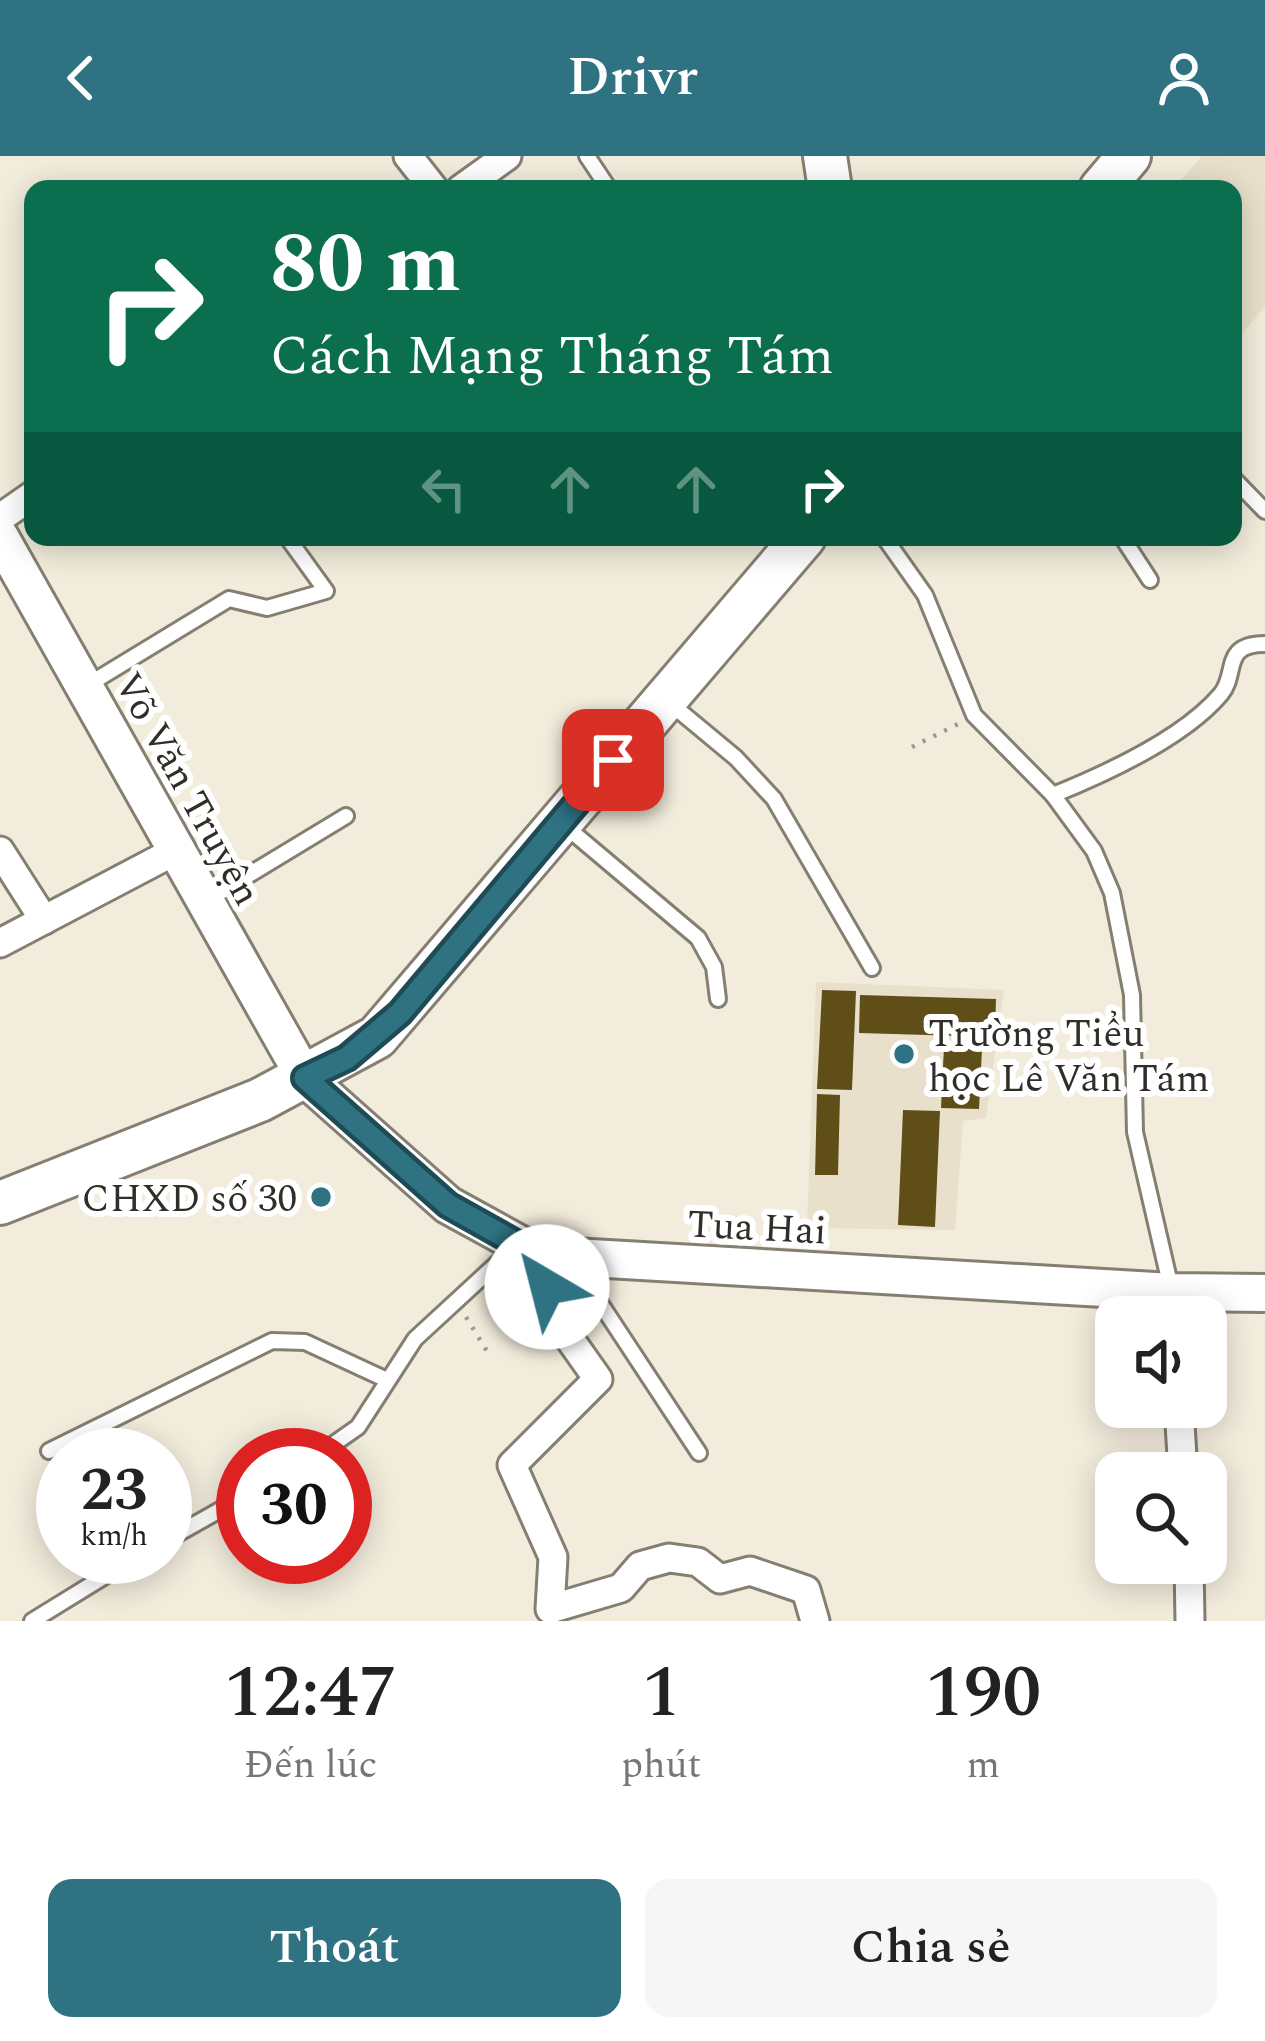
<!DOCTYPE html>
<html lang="vi">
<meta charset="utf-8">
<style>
body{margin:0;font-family:Spectral,serif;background:#f6f6f6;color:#222;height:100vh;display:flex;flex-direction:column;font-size:45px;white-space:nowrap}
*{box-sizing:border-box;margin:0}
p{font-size:39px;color:#767676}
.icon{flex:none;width:66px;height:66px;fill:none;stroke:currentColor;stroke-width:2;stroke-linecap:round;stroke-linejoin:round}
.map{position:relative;height:1465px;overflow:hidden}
.side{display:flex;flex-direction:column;background:#fff;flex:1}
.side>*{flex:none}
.hud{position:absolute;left:24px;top:24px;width:1218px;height:366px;border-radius:24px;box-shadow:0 6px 30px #0003;background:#0b6e4f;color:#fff;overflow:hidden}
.controls{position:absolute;left:1095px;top:1140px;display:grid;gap:24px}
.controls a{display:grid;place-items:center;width:132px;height:132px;border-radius:24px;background:#fff;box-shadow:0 6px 30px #0003;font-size:60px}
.speed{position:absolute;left:36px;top:1272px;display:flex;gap:24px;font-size:60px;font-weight:700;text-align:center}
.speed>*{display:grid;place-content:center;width:156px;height:156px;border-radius:50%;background:#fff;box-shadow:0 6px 30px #0003;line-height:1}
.speed small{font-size:30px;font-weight:400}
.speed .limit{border:18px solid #d22;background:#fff;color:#111}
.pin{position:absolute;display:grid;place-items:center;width:102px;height:102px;color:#fff;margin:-51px;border-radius:24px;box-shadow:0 6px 18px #0006}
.me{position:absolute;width:132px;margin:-66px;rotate:323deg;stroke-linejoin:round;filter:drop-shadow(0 0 9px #0008)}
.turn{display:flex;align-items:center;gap:42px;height:252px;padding:0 48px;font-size:54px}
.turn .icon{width:156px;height:156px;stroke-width:2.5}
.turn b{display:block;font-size:84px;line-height:102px}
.lanes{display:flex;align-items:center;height:114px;padding:0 48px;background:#0003;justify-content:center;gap:60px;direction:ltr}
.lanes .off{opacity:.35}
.eta{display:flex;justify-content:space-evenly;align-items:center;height:204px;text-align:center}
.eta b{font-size:72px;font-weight:600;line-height:84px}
.cta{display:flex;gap:24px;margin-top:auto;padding:24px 48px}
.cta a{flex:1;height:138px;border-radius:24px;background:#2f7383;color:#fff;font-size:48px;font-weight:600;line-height:138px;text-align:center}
.cta a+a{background:#f6f6f6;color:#222}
header{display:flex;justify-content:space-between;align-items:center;height:156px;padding:0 48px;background:#2f7383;color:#fff;font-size:54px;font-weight:600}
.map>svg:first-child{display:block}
</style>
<header><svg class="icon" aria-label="back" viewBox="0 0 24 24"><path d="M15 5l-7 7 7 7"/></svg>Drivr<svg class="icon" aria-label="person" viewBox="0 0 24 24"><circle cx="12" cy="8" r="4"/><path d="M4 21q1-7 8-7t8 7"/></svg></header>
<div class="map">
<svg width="1265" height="1465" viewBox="0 0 1265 1465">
<rect width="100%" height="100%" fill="#f2ecdc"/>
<!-- built -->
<g fill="#e8e0ca">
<path d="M1202 0H1265V150L1233 189V33H1173Z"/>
<path d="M816 826 1004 834 986 962 963 965 955 1074 807 1072Z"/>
</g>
<!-- building -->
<g fill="#604e19">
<path d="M822 834 856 835 852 934 817 933Z"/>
<path d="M860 839 996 843 995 881 859 877Z"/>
<path d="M944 891 982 893 979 953 941 952Z"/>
<path d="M817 938 840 939 838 1019H815Z"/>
<path d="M903 954 940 955 935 1071 898 1069Z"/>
</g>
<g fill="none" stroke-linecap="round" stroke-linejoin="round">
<defs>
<g id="lane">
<path d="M587 0 609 33"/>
<path d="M1233 322 1265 355"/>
<path d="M884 381 925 439 974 559 1053 639C1105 618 1184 582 1221 538 1238 518 1221 488 1265 488"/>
<path d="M1122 381 1150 424"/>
<path d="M86 530 229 443 267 452 326 435 287 381"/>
<path d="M671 548 736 602 774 643 872 812"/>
<path d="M1053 639 1094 695 1112 737 1132 839 1135 976 1171 1132"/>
<path d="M564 669 698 782 714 811 718 843"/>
<path d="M209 743 346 660"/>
<path d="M573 1106 699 1297"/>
<path d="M49 1295 272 1185 305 1186 387 1224"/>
<path d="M318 1299 358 1271 415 1183 517 1089"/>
<path d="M165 1385 243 1341"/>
<path d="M32 1465 136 1401"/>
</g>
<g id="street">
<path d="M408 0 434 33"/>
<path d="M461 33 507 0"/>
<path d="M0 362 33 339"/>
<path d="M0 695 44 764"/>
<path d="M0 787 175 695"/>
<path d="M539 1099 555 1162 598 1223 512 1309 553 1401 550 1453 621 1432 640 1410 669 1402 698 1406 720 1423 750 1415 806 1434 815 1465"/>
<path d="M1179 1251 1183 1317"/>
<path d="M1189 1407 1190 1465"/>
</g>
<path id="secondary" d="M0 381 305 922 448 1049 539 1099 1172 1136 1265 1137"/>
<g id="primary">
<path d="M825 0 830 33"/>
<path d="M1101 33 1129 0"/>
<path d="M0 1047 260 944 377 881 804 381"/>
</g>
</defs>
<!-- lane casing -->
<use href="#lane" stroke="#857f71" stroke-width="20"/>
<!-- street casing -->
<use href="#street" stroke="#857f71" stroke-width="33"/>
<!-- secondary casing -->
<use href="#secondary" stroke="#857f71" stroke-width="42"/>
<!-- primary casing -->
<use href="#primary" stroke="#857f71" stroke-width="48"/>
<!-- path -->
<g stroke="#9e998e" stroke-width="4.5" stroke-dasharray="3 9" stroke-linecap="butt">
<path d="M912 591 958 568"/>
<path d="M466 1161 490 1200"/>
</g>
<!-- lane -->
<use href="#lane" stroke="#fff" stroke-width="14"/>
<!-- street -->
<use href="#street" stroke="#fff" stroke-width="27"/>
<!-- secondary -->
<use href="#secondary" stroke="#fff" stroke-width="36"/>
<!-- primary -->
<use href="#primary" stroke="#fff" stroke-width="42"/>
</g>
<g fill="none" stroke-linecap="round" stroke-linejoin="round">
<defs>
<path id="route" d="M547 1131 539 1100 448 1049 305 922 347 902 400 857 613 604"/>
</defs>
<!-- route casing -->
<use href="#route" stroke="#1f4b55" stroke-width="30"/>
<!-- route -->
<use href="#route" stroke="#2f7383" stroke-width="21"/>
</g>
<!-- markers -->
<g fill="#2f7383" stroke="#fff" stroke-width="4.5">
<circle cx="904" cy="898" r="12"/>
<circle cx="321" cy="1041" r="12"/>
</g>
<g text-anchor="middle" stroke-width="12" stroke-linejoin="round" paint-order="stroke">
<!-- street labels -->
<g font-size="39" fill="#302e28" stroke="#fff">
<text transform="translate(189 632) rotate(61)" y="14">Võ Văn Truyện</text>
<text transform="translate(757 1070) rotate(3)" y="14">Tua Hai</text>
</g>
<!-- poi labels -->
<g font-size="39" fill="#302e28" stroke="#fff" text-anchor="start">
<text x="928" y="890">Trường Tiểu<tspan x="928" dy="45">học Lê Văn Tám</tspan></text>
<text x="297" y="1055" text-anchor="end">CHXD số 30</text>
</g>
</g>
</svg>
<div class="controls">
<a><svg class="icon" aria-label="sound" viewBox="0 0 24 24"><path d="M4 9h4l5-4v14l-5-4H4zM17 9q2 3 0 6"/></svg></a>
<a><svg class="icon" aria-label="search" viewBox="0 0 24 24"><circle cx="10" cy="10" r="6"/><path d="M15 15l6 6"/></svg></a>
</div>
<div class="speed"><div>23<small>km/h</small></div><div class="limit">30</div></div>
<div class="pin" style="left:613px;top:604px;background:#d93025"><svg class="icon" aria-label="arrive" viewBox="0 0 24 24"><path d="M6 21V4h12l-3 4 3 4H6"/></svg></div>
<svg class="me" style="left:547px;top:1131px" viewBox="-20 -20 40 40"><circle r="19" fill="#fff"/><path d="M0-13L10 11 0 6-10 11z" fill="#2f7383"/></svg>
<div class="hud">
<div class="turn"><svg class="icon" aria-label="right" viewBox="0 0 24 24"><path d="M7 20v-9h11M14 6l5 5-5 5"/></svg><div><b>80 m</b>Cách Mạng Tháng Tám</div></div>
<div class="lanes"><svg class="icon off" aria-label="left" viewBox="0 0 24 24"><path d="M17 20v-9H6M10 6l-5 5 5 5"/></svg><svg class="icon off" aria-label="ahead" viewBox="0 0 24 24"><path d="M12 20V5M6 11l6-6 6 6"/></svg><svg class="icon off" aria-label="ahead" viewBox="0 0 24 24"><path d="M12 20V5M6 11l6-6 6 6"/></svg><svg class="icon" aria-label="right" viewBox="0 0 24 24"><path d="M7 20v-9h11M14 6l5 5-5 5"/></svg></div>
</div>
</div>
<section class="side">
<div class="eta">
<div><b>12:47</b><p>Đến lúc</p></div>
<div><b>1</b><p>phút</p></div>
<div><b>190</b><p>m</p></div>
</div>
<div class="cta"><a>Thoát</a><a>Chia sẻ</a></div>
</section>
